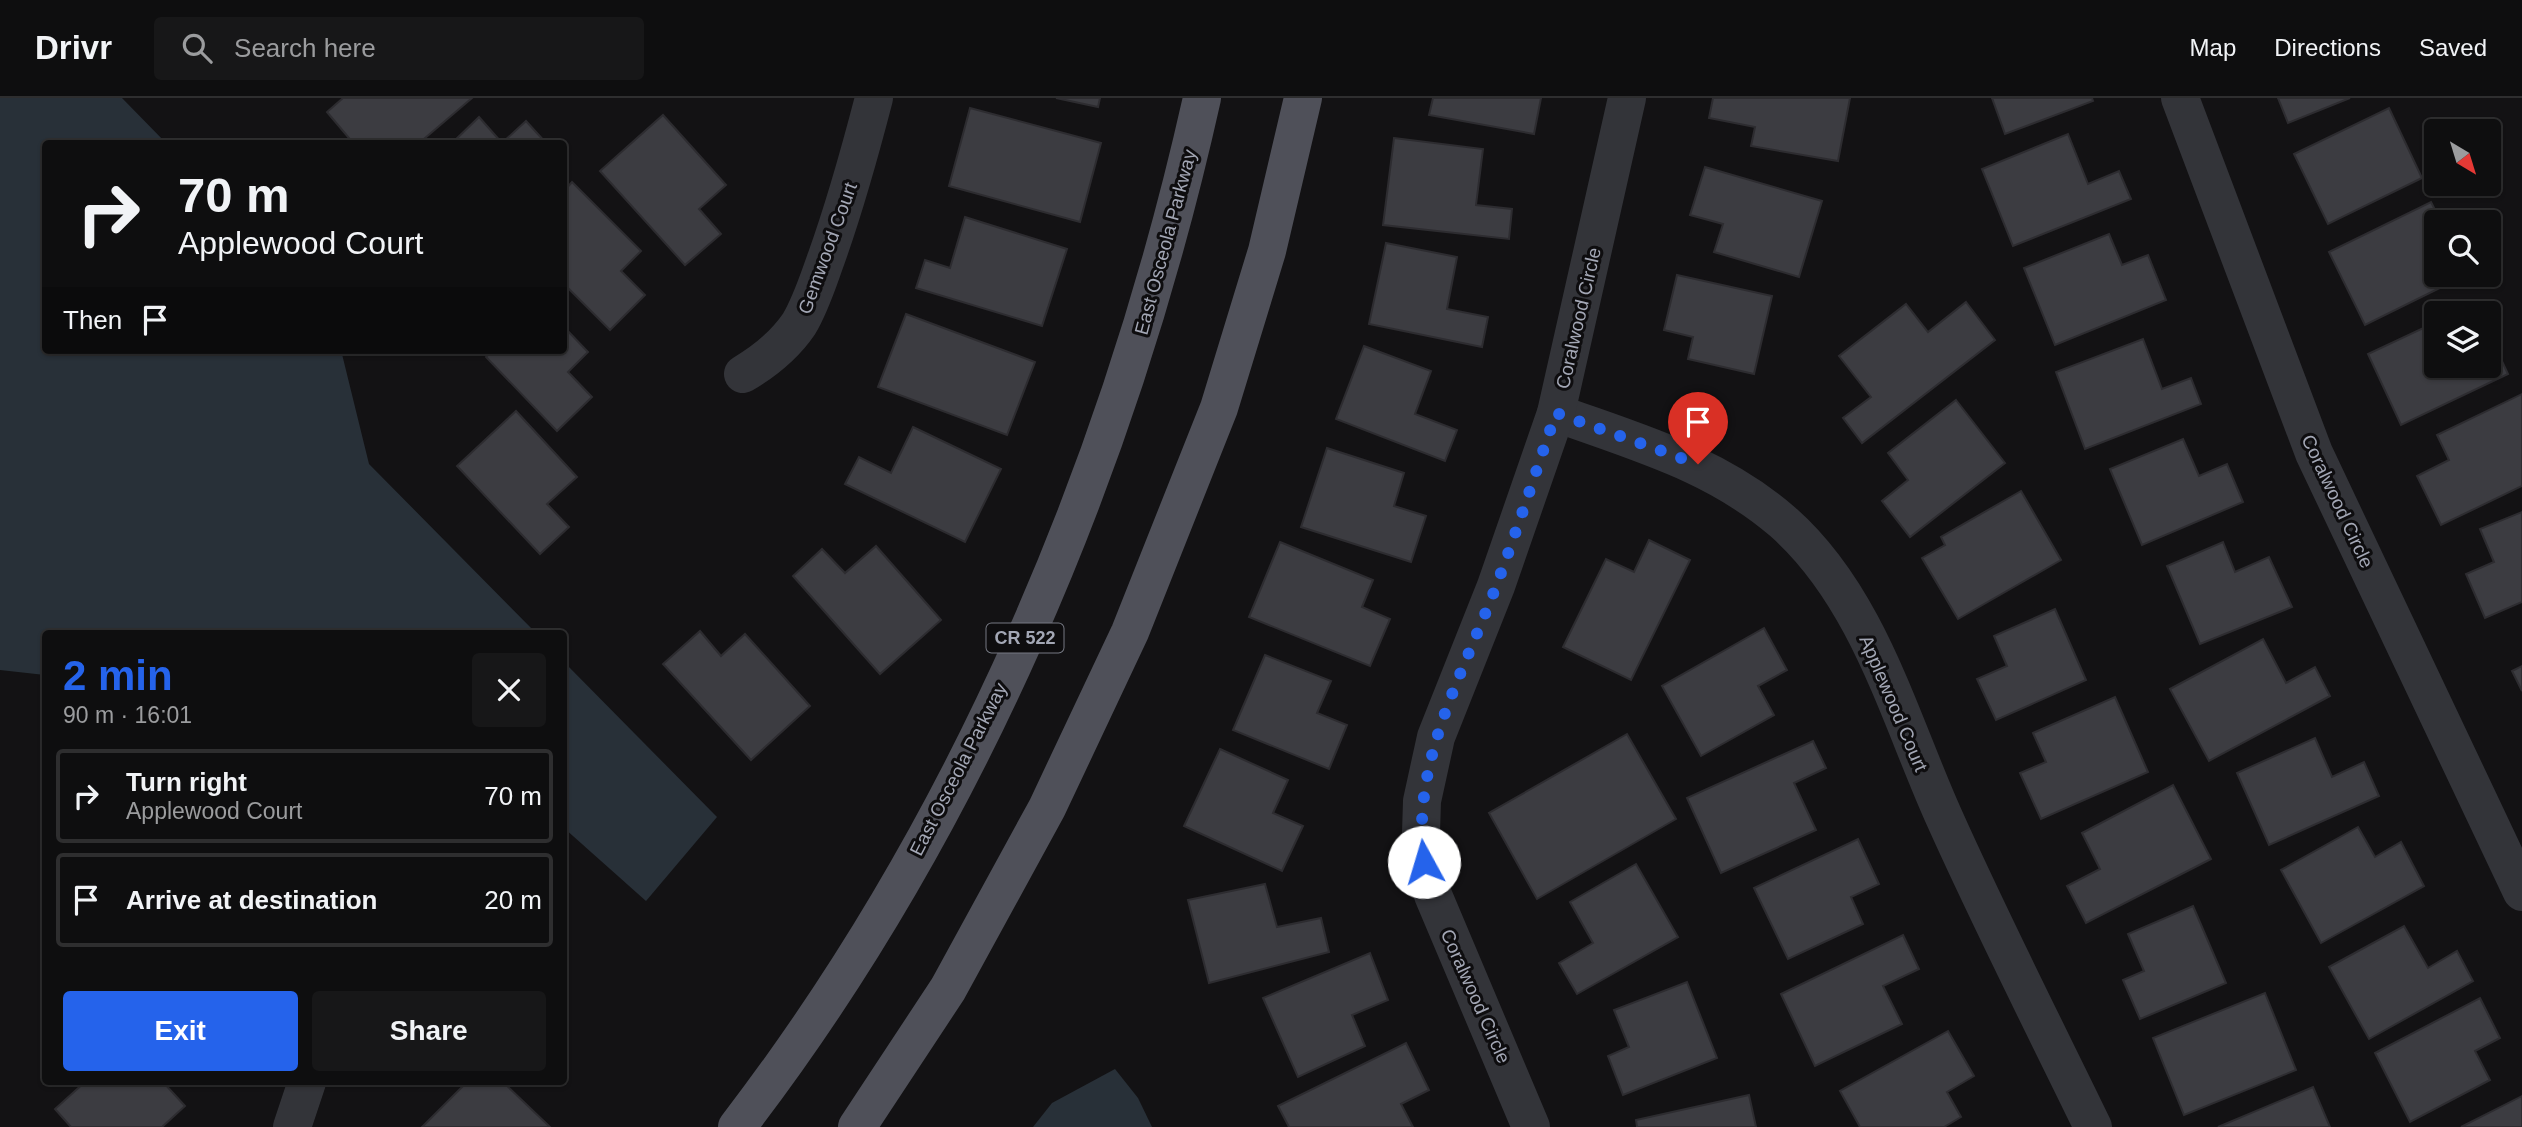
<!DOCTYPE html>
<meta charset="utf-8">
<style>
body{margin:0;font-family:Helvetica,sans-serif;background:#171718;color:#f1f3f6;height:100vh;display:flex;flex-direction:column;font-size:26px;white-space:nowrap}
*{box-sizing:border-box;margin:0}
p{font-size:23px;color:#9b9c9e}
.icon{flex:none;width:38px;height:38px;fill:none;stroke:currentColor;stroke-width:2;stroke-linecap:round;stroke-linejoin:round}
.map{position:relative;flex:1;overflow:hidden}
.panel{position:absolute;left:42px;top:532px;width:525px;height:455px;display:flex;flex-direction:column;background:#0e0e0f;border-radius:7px;box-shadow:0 2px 5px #0004,0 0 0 2px #2e2e2f}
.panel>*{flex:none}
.top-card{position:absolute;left:42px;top:42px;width:525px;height:214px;border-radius:7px;box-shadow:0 2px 5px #0004,0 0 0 2px #2e2e2f;background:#0e0e0f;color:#f1f3f6;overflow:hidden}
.needle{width:46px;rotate:142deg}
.tools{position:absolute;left:2424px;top:21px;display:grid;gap:14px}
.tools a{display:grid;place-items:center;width:77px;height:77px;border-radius:7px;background:#0e0e0f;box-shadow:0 2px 5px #0004,0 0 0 2px #2e2e2f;font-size:35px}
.pin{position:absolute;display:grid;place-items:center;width:60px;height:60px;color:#fff;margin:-72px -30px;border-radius:50% 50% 50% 0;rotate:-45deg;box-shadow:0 0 7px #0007}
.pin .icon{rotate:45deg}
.me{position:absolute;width:77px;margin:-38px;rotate:354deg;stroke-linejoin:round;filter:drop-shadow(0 0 5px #0008)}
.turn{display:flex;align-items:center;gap:24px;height:147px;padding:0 21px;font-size:32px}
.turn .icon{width:91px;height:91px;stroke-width:2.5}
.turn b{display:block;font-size:49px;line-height:60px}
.then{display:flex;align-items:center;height:66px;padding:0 21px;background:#0003;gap:14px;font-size:26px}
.round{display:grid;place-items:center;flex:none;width:74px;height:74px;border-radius:7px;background:#171718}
.headline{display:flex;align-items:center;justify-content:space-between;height:119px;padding:0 21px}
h1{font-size:42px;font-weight:800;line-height:52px;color:#2563eb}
.button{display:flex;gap:14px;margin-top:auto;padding:14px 21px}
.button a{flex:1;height:80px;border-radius:7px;background:#2563eb;color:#fff;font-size:28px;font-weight:800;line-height:80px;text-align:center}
.button a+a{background:#171718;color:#f1f3f6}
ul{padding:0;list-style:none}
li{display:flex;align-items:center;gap:21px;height:94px;margin:0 14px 10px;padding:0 7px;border:4px solid #2e2e2f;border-radius:7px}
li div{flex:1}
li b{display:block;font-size:26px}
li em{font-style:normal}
header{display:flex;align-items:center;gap:42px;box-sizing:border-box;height:98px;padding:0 35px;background:#0e0e0f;border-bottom:2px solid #2e2e2f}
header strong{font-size:33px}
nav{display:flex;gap:38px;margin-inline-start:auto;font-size:24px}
.search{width:490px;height:63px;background:#171718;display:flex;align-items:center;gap:18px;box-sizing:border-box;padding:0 24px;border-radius:7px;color:#9b9c9e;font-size:26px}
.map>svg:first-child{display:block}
</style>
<header>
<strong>Drivr</strong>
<div class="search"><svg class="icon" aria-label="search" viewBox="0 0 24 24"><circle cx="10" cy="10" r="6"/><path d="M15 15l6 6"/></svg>Search here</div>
<nav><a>Map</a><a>Directions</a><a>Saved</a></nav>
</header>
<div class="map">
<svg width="2522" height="1029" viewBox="0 0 2522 1029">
<rect width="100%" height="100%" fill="#131214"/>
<!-- water -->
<g fill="#283038">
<path d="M0 0H122L166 45 46 46V252H341L369 366 536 535 46 536 45 577 0 572Z"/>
<path d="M564 564 717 719 646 803 564 730Z"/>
<path d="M1115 971 1138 1000 1152 1029H1033L1052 1005Z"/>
</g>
<!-- building -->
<g fill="#3c3c41" stroke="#2d2c30" stroke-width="2">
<path d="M343 0H472L418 46H354L327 14Z"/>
<path d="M1056 0H1100L1098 9Z"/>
<path d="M1433 0H1541L1534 36 1429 17Z"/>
<path d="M1713 0H1850L1838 63 1751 48 1755 29 1709 20Z"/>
<path d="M1992 0H2092L2093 3 2005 36Z"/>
<path d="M2278 0H2350L2288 25Z"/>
<path d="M970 10 1101 45 1080 124 949 88Z"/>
<path d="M2389 10 2422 80 2328 126 2294 56Z"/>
<path d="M663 17 726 87 699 111 721 136 685 167 600 73Z"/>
<path d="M479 19 502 45 526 23 547 46H451Z"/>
<path d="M2068 36 2088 86 2119 73 2131 101 2013 148 1982 71Z"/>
<path d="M1394 40 1483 51 1476 107 1512 111 1509 141 1383 127Z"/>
<path d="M1705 69 1822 103 1799 179 1714 154 1723 126 1690 117Z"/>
<path d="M572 84 641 153 621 173 645 197 610 232 564 186V93Z"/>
<path d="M2431 104 2441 124H2436V177H2466L2365 227 2329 154Z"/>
<path d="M965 119 1067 151 1042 228 916 190 925 162 950 170Z"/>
<path d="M2109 136 2122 167 2148 157 2166 202 2055 247 2024 170Z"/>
<path d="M1386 145 1457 159 1447 211 1488 219 1482 249 1369 226Z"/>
<path d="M1677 177 1772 198 1754 276 1688 261 1693 239 1664 232Z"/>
<path d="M1966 204 1995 242 1862 345 1843 320 1871 299 1839 258 1906 206 1928 234Z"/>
<path d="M2476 206 2481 215H2456Z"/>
<path d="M906 216 1035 264 1007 337 878 289Z"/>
<path d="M2436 224V268H2488V233L2508 276 2401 327 2368 256Z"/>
<path d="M564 229 588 254 568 274 592 299 557 333 486 259 492 252H564Z"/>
<path d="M2143 241 2162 291 2191 280 2201 306 2085 351 2056 274Z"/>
<path d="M1364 248 1431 273 1415 316 1457 332 1445 363 1336 321Z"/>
<path d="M2522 296V388L2441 427 2417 378 2449 362 2437 337Z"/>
<path d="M1956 302 2005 365 1910 439 1882 403 1908 382 1888 355Z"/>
<path d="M516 313 577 379 547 406 569 429 540 456 457 368Z"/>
<path d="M913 329 1001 371 965 444 845 386 859 359 891 375Z"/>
<path d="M2183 341 2199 378 2227 366 2243 404 2142 447 2110 371Z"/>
<path d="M1327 350 1404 375 1394 408 1426 418 1411 464 1301 429Z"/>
<path d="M2021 393 2061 462 1958 521 1922 460 1945 447 1941 439Z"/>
<path d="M2522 414V504L2485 520 2466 476 2494 464 2480 431Z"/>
<path d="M1649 442 1690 462 1631 582 1563 549 1606 461 1634 474Z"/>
<path d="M1280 444 1373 482 1362 509 1390 521 1370 568 1249 519Z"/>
<path d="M2223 444 2235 474 2269 459 2292 509 2200 546 2167 468Z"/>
<path d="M876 448 941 522 880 576 793 478 822 451 845 475Z"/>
<path d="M2055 511 2086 582 1996 622 1977 581 2007 568 1994 538Z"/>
<path d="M1764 530 1787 572 1758 588 1774 617 1701 658 1662 588Z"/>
<path d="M700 533 721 558 745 536 810 608 751 662 663 566Z"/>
<path d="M2263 541 2286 585 2315 569 2330 598 2209 663 2170 591Z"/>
<path d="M1265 557 1331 583 1317 615 1347 627 1329 671 1233 632Z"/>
<path d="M2522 568V593L2512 573Z"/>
<path d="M2115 599 2148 674 2041 721 2020 675 2046 664 2033 635Z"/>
<path d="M1627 636 1676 721 1537 801 1489 715Z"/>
<path d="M2315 640 2332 679 2364 664 2379 698 2269 747 2237 675Z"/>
<path d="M1813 643 1826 670 1794 685 1816 732 1721 775 1687 700Z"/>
<path d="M1220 651 1288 682 1273 715 1303 728 1282 773 1184 728Z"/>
<path d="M2173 687 2211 761 2086 825 2067 788 2100 771 2082 735Z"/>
<path d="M2358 729 2375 759 2401 744 2424 788 2321 845 2281 772Z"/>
<path d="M1858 741 1879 786 1851 799 1863 826 1788 861 1754 790Z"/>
<path d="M1636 766 1678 839 1577 896 1559 865 1593 845 1570 804Z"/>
<path d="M1265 786 1277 829 1321 820 1329 854 1209 885 1188 802Z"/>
<path d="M2193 808 2226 885 2140 921 2123 882 2144 873 2128 836Z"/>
<path d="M2404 828 2428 870 2457 853 2473 883 2369 941 2329 869Z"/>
<path d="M1903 837 1919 871 1883 888 1902 926 1815 968 1781 896Z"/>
<path d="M1370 855 1388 902 1352 917 1365 948 1298 979 1263 900Z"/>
<path d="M1687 884 1717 960 1623 997 1608 958 1629 949 1614 912Z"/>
<path d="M2265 895 2296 972 2184 1017 2153 940Z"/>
<path d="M2480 900 2500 940 2475 953 2490 982 2410 1024 2375 955Z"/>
<path d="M1948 933 1974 978 1947 994 1961 1019 1944 1029H1860L1840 993Z"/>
<path d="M1406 945 1429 992 1401 1006 1413 1029H1289L1278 1008Z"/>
<path d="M85 984H163L185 1008 162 1029H71L55 1011Z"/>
<path d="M467 984H503L550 1029H422Z"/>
<path d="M2313 989 2330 1029H2218Z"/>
<path d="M1749 997 1756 1029H1637L1636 1022Z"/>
<path d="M2522 998V1029H2461Z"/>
</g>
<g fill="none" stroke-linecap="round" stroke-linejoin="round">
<!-- street -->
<g stroke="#333439" stroke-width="38">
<path d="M2180 0 2314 355 2522 794"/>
<path d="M743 276C765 263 784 248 799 226 811 206 818 183 826 161 845 108 860 54 874 0"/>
<path d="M1556 315C1639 345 1716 366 1783 424 1868 499 1899 619 1944 719 1991 824 2043 926 2093 1029"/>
<path d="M292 1029 307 984"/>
<path d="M1531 1029 1433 797 1421 735 1422 703 1436 639 1496 488 1556 315 1627 0"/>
</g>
<!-- primary -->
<g stroke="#4f5059" stroke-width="38">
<path d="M737 1029C967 730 1120 367 1202 0"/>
<path d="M857 1029 948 891 1047 710 1130 534 1219 310 1267 153 1303 0"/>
</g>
</g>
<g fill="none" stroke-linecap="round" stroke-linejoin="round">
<!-- route -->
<path stroke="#2563eb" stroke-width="12" stroke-dasharray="0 21.6" d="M1424 764C1411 666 1461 580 1495 491 1517 433 1536 373 1556 315L1698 366"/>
</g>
<g text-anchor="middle" stroke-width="6" stroke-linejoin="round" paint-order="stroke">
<!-- shield labels -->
<rect fill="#0e0d0f" stroke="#767983" stroke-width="2" x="986.5" y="525.5" width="77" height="29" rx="5"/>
<g font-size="18" font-weight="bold" fill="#a3a7b5">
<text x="1025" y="546">CR 522</text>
</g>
<!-- street labels -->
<g font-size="19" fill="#a3a7b5" stroke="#0e0d0f">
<text transform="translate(1165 144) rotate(-75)" y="7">East Osceola Parkway</text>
<text transform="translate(827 150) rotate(-70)" y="7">Gemwood Court</text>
<text transform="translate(1578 220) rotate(-77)" y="7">Coralwood Circle</text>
<text transform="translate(2338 403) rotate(65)" y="7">Coralwood Circle</text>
<text transform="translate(1894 605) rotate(67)" y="7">Applewood Court</text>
<text transform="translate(958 671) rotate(-63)" y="7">East Osceola Parkway</text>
<text transform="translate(1476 898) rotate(66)" y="7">Coralwood Circle</text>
</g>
</g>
</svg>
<div class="tools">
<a><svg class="needle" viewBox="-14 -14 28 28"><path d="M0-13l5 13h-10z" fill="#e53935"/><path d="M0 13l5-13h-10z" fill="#9b9c9e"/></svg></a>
<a><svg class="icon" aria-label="search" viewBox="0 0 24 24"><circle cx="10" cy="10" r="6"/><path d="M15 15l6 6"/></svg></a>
<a><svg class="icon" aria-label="layers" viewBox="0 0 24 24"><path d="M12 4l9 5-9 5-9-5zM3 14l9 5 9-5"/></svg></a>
</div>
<div class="pin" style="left:1698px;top:366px;background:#d93025"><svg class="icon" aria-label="arrive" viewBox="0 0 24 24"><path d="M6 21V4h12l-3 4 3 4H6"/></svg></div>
<svg class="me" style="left:1424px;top:764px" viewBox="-20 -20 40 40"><circle r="19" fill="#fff"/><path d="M0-13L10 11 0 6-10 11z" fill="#2563eb"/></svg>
<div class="top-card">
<div class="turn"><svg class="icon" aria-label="right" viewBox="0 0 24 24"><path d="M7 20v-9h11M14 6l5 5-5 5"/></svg><div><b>70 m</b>Applewood Court</div></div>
<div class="then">Then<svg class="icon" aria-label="arrive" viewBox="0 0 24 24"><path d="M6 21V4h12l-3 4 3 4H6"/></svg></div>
</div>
<section class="panel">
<div class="headline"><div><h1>2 min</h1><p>90 m · 16:01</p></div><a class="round"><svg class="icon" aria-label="close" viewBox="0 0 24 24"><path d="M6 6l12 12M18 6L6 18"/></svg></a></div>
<ul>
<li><svg class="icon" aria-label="right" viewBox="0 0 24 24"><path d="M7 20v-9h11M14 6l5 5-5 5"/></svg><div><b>Turn right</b><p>Applewood Court</p></div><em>70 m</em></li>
<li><svg class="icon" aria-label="arrive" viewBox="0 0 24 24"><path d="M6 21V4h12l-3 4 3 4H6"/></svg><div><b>Arrive at destination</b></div><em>20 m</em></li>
</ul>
<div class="button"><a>Exit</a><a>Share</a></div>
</section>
</div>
